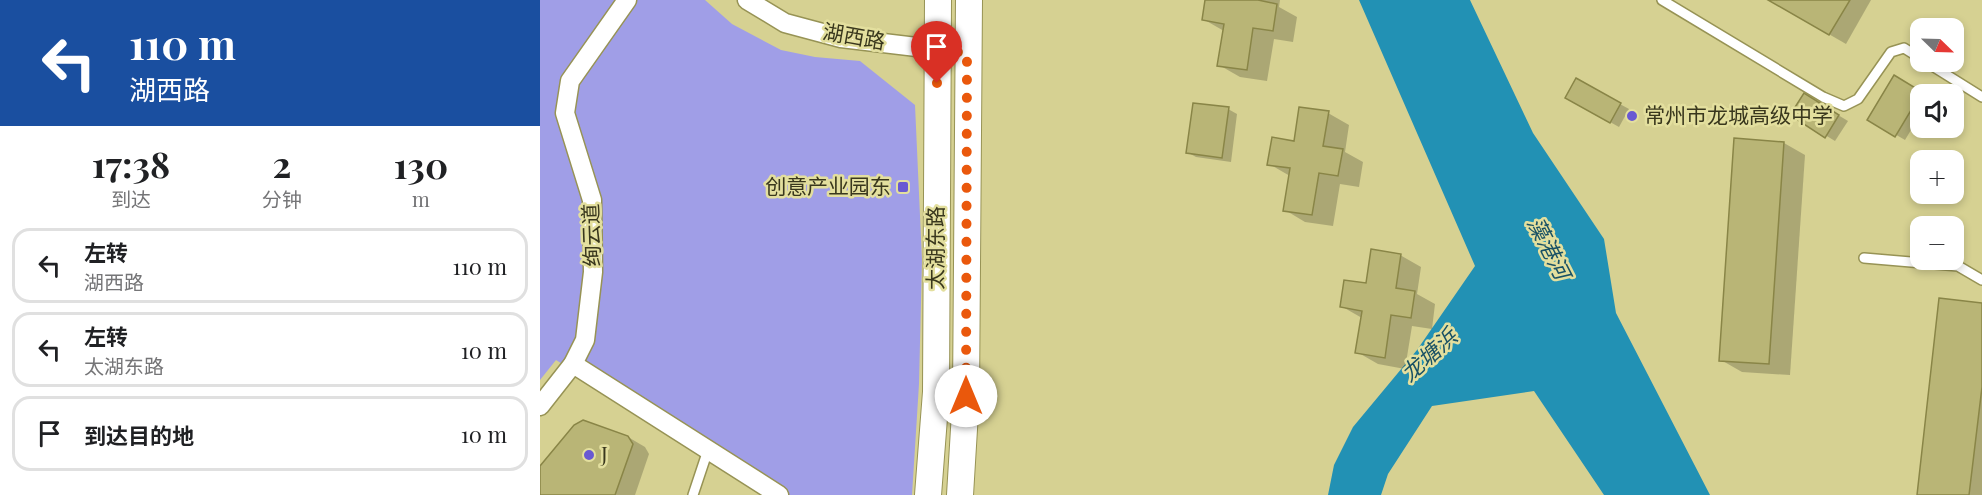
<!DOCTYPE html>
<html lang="zh">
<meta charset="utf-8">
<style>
body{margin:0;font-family:"Playfair Display","Noto Sans SC",serif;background:#f6f6f6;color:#202124;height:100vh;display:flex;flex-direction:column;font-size:22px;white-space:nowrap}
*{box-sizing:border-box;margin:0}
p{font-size:20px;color:#757577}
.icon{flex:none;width:33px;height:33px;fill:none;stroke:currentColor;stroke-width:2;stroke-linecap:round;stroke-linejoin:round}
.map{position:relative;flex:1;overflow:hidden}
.drawer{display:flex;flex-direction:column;background:#fff;width:540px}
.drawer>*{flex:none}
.top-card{background:#1a4fa0;color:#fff;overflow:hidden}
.needle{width:39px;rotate:113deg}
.tools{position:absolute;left:1370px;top:18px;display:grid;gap:12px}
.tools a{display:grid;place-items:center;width:54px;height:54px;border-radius:12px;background:#fff;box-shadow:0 3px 9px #0003;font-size:30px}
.pin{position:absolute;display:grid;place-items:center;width:51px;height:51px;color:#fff;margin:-62px -26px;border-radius:50% 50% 50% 0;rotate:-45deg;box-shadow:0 0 6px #0007}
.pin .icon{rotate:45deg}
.me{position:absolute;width:66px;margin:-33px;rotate:0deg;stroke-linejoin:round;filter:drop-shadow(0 0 4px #0008)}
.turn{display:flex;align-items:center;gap:21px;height:126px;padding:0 30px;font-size:27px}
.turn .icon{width:78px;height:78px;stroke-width:2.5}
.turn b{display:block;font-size:42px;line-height:51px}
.eta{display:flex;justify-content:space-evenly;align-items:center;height:102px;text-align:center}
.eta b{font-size:36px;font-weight:700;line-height:42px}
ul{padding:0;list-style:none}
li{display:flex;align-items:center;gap:18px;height:75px;margin:0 12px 9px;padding:0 18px;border:3px solid #e0e0e0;border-radius:18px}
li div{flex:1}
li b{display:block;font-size:22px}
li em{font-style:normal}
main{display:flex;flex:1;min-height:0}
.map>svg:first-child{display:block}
</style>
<main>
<section class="drawer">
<div class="top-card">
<div class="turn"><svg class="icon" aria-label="left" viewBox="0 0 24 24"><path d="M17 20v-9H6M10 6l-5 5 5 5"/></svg><div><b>110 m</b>湖西路</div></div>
</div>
<div class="eta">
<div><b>17:38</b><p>到达</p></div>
<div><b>2</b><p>分钟</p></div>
<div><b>130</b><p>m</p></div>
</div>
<ul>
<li><svg class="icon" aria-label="left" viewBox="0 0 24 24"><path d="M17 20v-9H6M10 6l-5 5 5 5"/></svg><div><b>左转</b><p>湖西路</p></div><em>110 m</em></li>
<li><svg class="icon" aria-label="left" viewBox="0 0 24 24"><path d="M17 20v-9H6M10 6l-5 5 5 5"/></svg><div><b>左转</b><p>太湖东路</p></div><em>10 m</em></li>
<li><svg class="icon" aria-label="arrive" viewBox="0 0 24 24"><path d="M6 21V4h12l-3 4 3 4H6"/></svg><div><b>到达目的地</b></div><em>10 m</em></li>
</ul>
</section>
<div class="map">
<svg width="1442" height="495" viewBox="0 0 1442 495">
<rect width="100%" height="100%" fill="#d6d192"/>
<!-- green -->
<path fill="#a09ee7" d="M0 0H165L192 24 241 50 275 57 320 61 375 105 382 260 379 384 372 495H228L16 360 0 380Z"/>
<!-- water -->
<path fill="#2291b4" d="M819 0H930L993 133 1064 239 1076 313 1170 495H1064L994 391 892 406 848 474 841 495H788L794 465 813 427 877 350 935 266Z"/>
<!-- shadow -->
<g fill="#0003">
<path d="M666 0H740L739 7 757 17 753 42 734 39 727 81 700 77 679 65 684 31 663 19Z"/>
<path d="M1230 0H1331L1306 44Z"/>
<path d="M1355 77 1384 94H1380V115L1365 140 1329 119Z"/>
<path d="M1036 80 1089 109 1079 127 1027 98Z"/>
<path d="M1273 100 1308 121 1295 141 1252 115Z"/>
<path d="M688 109 697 114 691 162 656 157 647 152Z"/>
<path d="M788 113 809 125 805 152 823 162 819 187 800 184 793 226 765 222 745 210 750 176 729 164Z"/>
<path d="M1244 143 1265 155 1250 375 1202 372 1181 360Z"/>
<path d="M860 255 881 267 877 294 895 304 892 329 872 326 865 369 838 364 817 352 822 318 801 306Z"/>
<path d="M1442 304V495H1378Z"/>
<path d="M88 437 105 447 109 454 95 495H0V468Z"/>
</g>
<!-- building -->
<g fill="#b9b576" stroke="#898547" stroke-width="1.5">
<path d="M665 0H718L737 4 733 31 713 28 707 70 677 66 684 24 662 20Z"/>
<path d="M1228 0H1310L1289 35Z"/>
<path d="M1354 75 1382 92 1355 137 1327 120Z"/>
<path d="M1036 78 1081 103 1070 123 1025 98Z"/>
<path d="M1264 93 1299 115 1285 138 1250 115Z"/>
<path d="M653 103 689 107 682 158 646 153Z"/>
<path d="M759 107 789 111 783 146 803 149 798 176 779 173 772 215 743 211 750 168 727 165 732 137 754 141Z"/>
<path d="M1194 138 1244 142 1229 364 1179 361Z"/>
<path d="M831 249 861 254 856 288 875 291 871 318 851 315 845 358 815 353 822 311 800 307 804 280 826 283Z"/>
<path d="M1399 298 1442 303V387L1429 495H1377Z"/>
<path d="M43 420 88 436 93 444 75 495H0V466L34 425Z"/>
</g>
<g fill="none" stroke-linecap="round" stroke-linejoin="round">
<defs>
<g id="lane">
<path d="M1122 0 1283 97 1304 106 1318 99 1351 52 1364 48 1380 58"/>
<path d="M1386 62 1442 97"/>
<path d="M1324 258 1418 266 1442 280"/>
<path d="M153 495 168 450"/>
</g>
<g id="street">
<path d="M207 0 245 23 301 38 427 53"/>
<path d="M33 364 239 495"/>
<path d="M0 406 33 364 45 340 53 272 52 200 25 113 30 81 87 0"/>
</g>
<g id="secondary">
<path d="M388 495 396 392 398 0"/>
<path d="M420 495 426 396 429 0"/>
</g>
</defs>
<!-- lane casing -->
<use href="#lane" stroke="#979355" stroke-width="12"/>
<!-- street casing -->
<use href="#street" stroke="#979355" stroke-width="21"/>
<!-- secondary casing -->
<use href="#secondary" stroke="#979355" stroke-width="28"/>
<!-- lane -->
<use href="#lane" stroke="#fff" stroke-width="9"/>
<!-- street -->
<use href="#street" stroke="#fff" stroke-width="18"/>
<!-- secondary -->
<use href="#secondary" stroke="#fff" stroke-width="26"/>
</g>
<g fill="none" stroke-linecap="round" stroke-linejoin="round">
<!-- route -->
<path stroke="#ea580c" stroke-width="10" stroke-dasharray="0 18" d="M397 83V50L427 53 426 396"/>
</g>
<!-- markers -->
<g fill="#6959d2" stroke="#e3df9e" stroke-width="2">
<circle cx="1092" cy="116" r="6"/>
<rect x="357" y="181" width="12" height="12" rx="3"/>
<circle cx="49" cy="455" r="6"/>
</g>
<g text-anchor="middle" stroke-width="5" stroke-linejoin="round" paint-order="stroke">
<!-- street labels -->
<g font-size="21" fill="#39371d" stroke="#e3df9e">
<text transform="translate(314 37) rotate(10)" y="7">湖西路</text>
<text transform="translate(52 235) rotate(-92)" y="7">绚云道</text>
<text transform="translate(396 248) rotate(-90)" y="7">太湖东路</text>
</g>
<!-- poi labels -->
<g font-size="21" fill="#39371d" stroke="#e3df9e" text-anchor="start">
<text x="1104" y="123">常州市龙城高级中学</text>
<text x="351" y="194" text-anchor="end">创意产业园东</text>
<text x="61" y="462">J</text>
</g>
<!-- water labels -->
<g font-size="22" font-style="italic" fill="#195165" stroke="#e3df9e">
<text transform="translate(1009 248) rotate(63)" y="8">藻港河</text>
<text transform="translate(889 355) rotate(-42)" y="8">龙塘浜</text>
</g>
</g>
</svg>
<div class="tools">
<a><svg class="needle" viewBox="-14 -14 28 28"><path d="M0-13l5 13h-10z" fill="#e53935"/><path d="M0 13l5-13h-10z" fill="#757577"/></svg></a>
<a><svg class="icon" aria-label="sound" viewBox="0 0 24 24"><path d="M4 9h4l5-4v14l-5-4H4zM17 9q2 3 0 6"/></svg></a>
<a>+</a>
<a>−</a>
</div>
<div class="pin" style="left:397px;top:83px;background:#d93025"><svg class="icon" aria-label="arrive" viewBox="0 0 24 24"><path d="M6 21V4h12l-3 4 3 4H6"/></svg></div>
<svg class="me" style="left:426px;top:396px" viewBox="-20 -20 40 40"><circle r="19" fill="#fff"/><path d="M0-13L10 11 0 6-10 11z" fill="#ea580c"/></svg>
</div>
</main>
